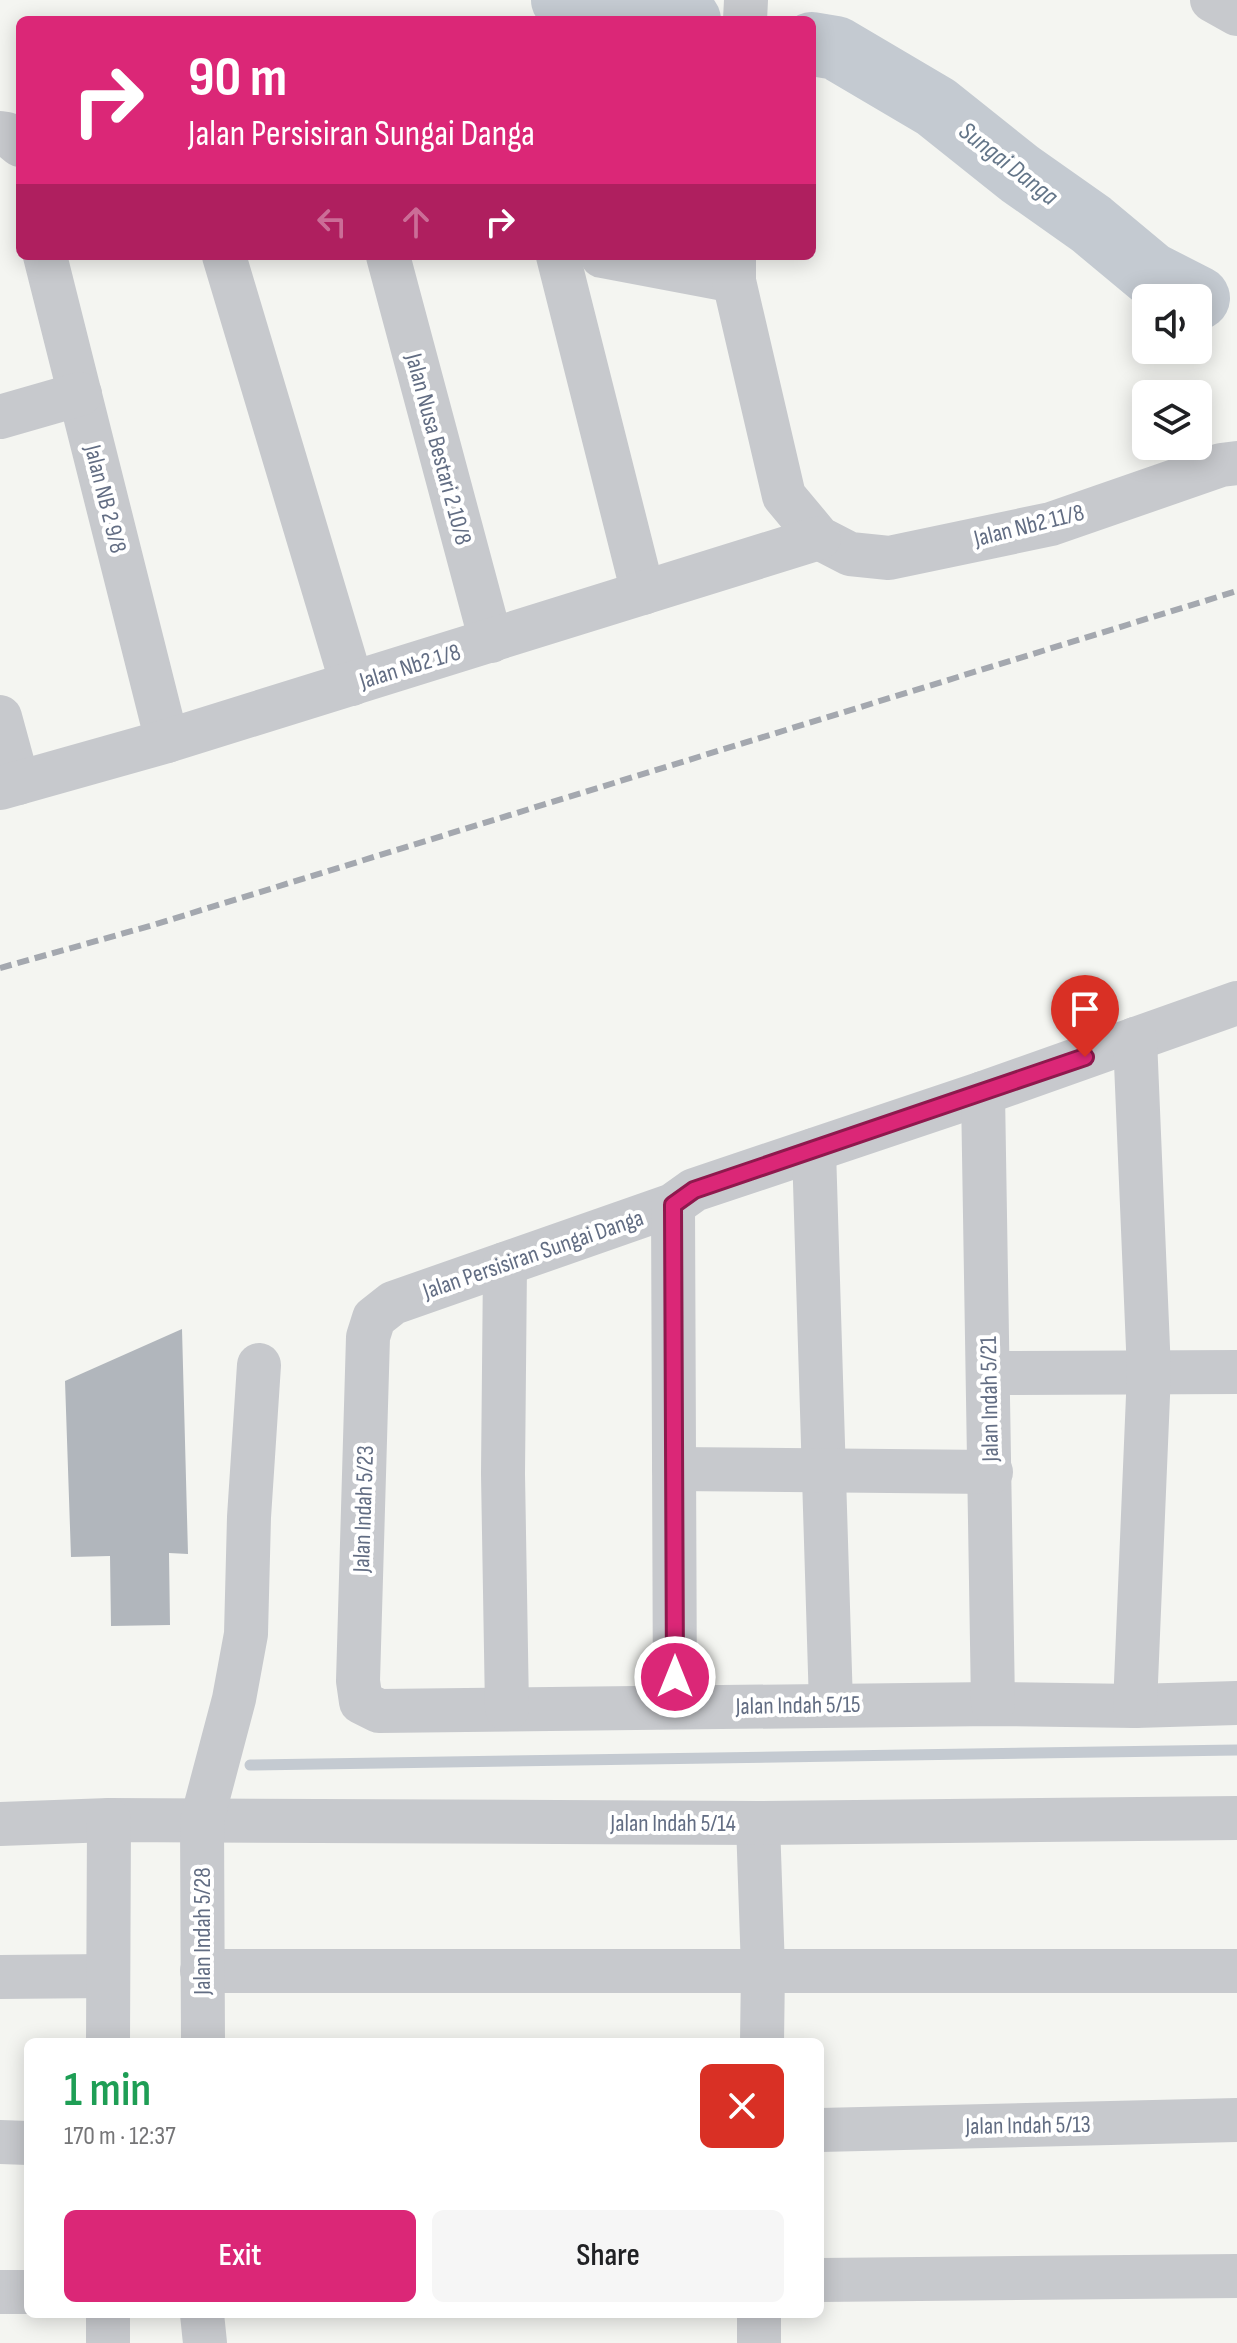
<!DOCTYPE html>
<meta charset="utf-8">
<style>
body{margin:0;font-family:"Sofia Sans Condensed",sans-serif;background:#f6f6f6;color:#202124;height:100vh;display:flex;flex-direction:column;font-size:30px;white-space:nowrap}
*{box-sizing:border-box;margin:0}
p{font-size:26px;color:#757577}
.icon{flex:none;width:44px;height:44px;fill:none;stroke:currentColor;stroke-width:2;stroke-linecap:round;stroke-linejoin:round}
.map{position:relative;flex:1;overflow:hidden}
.details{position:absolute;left:24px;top:2038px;width:800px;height:280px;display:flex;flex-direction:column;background:#fff;border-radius:12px;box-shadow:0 4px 20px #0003}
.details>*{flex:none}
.hud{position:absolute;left:16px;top:16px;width:800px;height:244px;border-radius:12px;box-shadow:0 4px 20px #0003;background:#db2777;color:#fff;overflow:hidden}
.tools{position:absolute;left:1132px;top:284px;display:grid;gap:16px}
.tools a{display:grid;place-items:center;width:80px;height:80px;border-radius:12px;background:#fff;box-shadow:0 4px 20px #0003;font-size:40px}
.pin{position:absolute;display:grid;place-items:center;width:68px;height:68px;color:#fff;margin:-82px -34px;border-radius:50% 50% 50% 0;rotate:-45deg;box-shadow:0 0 8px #0007}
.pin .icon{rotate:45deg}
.me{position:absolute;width:88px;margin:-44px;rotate:0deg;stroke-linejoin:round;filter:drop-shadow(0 0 6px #0008)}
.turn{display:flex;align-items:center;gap:28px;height:168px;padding:0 40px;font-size:36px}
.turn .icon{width:104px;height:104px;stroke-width:2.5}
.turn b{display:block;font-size:56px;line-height:68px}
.lanes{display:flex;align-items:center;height:76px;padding:0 40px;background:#0003;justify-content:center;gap:40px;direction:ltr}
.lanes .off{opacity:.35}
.round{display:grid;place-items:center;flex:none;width:84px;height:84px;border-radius:12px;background:#f6f6f6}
.summary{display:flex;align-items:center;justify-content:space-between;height:136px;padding:0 40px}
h1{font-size:48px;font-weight:600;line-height:60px;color:#1e9e55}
.primary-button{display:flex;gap:16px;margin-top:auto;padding:16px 40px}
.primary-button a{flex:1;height:92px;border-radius:12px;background:#db2777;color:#fff;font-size:32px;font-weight:600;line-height:92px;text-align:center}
.primary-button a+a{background:#f6f6f6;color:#202124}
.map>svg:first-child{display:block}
</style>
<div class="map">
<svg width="1237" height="2343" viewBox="0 0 1237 2343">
<rect width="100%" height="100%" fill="#f4f5f1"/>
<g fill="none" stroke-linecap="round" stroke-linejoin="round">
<!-- stream -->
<path stroke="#c4cad1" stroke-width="11" d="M250 1765 1237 1750"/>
<!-- river -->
<g stroke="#c4cad1" stroke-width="64">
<path d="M563 0 689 20"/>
<path d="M812 44 836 48 936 107 1020 174 1091 224 1151 274 1198 298"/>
</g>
</g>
<!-- building -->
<path fill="#b1b6bc" d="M182 1329 188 1554 169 1553 170 1625 111 1626 110 1556 71 1557 65 1381Z"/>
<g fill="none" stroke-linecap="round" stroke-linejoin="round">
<!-- minor -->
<g stroke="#c7c9cd" stroke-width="44">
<path d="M1212 0 1237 14"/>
<path d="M745 20 746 0"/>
<path d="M0 133 7 134 20 145"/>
<path d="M45 256 167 741"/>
<path d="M224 256 352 684"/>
<path d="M388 256 491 641"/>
<path d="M558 256 643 593"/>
<path d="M602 256 734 281"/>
<path d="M734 256V281L784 496 819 538 850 554 889 558 1051 524 1221 465 1237 463"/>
<path d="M0 417 80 394"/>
<path d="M0 717 18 783"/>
<path d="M0 788 167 741 819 538"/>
<path d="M1237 1003 983 1093 694 1190 673 1205 393 1303 374 1318 368 1337 358 1681 361 1702 379 1711 993 1704 1135 1706 1237 1703"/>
<path d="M983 1093 993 1704"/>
<path d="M814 1150 831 1705"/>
<path d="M673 1205 675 1707"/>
<path d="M505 1264 503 1474 507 1709"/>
<path d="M988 1373 1237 1372"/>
<path d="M674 1469 991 1472"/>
<path d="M1135 1706 1149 1372 1135 1039"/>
<path d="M758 1823 763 1970 762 2042"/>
<path d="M0 1824 109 1820 758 1823 1237 1818"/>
<path d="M202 1971H1237"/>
<path d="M0 1977 108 1976"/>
<path d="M108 2042 109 1820"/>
<path d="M203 2042 202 1820 234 1699 246 1634 249 1517 259 1365"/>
<path d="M820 2130 1237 2120"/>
<path d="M0 2142 28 2143"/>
<path d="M820 2280 1237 2276"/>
<path d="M0 2292H28"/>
<path d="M202 2314 205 2343"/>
<path d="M108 2343V2314"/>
<path d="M759 2343V2314"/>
</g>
<!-- rail -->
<path stroke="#a4a8af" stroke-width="6" stroke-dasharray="12 6" stroke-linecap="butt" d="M0 968 153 925 1237 591"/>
</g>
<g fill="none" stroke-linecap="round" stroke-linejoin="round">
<defs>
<path id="route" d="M675 1677 673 1205 694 1190 1085 1057"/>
</defs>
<!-- route casing -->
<use href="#route" stroke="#8e194d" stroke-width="20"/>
<!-- route -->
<use href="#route" stroke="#db2777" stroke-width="14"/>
</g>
<g text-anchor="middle" stroke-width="8" stroke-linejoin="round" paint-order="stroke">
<!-- street labels -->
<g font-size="24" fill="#626d83" stroke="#fff">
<text transform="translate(439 449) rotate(75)" y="8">Jalan Nusa Bestari 2 10/8</text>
<text transform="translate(106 499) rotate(76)" y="8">Jalan NB 2 9/8</text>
<text transform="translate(1029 525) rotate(-14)" y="8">Jalan Nb2 11/8</text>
<text transform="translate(410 666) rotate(-17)" y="8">Jalan Nb2 1/8</text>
<text transform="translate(533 1254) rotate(-19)" y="8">Jalan Persisiran Sungai Danga</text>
<text transform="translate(989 1399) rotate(-91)" y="8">Jalan Indah 5/21</text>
<text transform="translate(363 1509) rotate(-88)" y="8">Jalan Indah 5/23</text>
<text transform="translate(798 1705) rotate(-1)" y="8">Jalan Indah 5/15</text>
<text x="673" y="1831">Jalan Indah 5/14</text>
<text transform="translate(202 1931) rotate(-90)" y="8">Jalan Indah 5/28</text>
<text transform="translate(1028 2125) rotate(-1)" y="8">Jalan Indah 5/13</text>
</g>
<!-- water labels -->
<g font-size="26" font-style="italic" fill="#637588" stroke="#fff">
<text transform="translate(1009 163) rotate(38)" y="9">Sungai Danga</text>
</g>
</g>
</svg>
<div class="tools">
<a><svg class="icon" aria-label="sound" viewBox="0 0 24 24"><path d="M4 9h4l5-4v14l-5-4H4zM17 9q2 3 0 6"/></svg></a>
<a><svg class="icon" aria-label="layers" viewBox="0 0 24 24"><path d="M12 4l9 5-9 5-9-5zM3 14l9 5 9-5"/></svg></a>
</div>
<div class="pin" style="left:1085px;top:1057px;background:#d93025"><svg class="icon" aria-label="arrive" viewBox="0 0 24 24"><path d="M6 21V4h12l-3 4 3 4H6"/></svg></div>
<svg class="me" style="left:675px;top:1677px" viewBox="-20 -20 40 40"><circle r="17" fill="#db2777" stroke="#fff" stroke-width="3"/><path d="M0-11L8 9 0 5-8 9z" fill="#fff"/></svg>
<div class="hud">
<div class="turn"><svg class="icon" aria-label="right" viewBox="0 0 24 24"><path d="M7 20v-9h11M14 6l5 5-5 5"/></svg><div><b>90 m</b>Jalan Persisiran Sungai Danga</div></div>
<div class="lanes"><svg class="icon off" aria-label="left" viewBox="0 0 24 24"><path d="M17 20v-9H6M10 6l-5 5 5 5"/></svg><svg class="icon off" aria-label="ahead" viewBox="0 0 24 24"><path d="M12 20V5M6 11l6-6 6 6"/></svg><svg class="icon" aria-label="right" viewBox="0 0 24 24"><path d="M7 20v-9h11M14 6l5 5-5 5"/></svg></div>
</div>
<section class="details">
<div class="summary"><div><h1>1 min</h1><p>170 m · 12:37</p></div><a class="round" style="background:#d93025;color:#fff"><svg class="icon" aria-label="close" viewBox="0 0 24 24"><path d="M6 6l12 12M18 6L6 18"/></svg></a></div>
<div class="primary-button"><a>Exit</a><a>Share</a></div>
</section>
</div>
